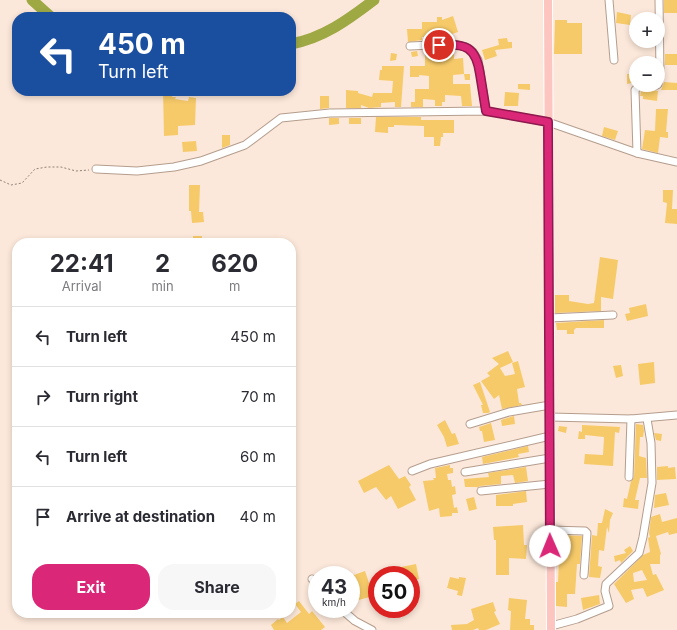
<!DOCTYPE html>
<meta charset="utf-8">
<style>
body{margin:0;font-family:Inter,sans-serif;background:#f7f7f7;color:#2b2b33;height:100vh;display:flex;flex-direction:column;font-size:15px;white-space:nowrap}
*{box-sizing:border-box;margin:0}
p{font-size:13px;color:#7c7c81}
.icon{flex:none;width:22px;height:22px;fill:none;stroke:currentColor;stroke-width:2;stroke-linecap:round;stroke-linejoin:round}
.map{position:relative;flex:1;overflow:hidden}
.details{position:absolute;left:12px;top:238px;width:284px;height:380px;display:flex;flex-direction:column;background:#fff;border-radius:16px;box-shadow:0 2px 6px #0003}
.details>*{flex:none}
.banner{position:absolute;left:12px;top:12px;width:284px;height:84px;border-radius:16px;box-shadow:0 2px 6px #0003;background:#1a4fa0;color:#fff;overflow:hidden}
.tools{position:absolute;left:629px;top:12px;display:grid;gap:8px}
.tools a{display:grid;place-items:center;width:36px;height:36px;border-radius:50%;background:#fff;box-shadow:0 2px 6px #0003;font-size:20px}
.speed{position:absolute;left:308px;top:566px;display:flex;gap:8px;font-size:20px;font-weight:700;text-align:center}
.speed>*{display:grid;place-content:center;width:52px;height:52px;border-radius:50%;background:#fff;box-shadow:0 2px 6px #0003;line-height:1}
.speed small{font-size:10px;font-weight:400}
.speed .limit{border:6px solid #d22;background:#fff;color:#111}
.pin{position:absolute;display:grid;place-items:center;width:34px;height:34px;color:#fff;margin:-17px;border:2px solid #fff;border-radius:50%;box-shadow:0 1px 4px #0007}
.me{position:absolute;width:44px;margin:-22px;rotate:359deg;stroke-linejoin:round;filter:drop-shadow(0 0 3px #0008)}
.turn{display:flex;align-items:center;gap:14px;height:84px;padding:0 20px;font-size:18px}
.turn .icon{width:52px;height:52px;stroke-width:2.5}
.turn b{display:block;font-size:28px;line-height:34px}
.eta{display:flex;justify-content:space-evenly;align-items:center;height:68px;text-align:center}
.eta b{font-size:24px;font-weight:700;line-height:28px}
.cta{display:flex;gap:8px;margin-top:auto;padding:8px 20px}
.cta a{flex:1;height:46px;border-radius:16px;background:#db2777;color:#fff;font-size:16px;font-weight:700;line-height:46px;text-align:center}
.cta a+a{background:#f7f7f7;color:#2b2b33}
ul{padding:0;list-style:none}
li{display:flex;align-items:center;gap:12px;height:60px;padding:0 20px;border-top:1px solid #e1e1e2}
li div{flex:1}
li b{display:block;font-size:15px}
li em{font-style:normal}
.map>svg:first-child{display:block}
</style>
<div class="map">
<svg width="677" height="630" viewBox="0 0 677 630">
<rect width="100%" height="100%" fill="#fce8da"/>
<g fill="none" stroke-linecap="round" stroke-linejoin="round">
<!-- river -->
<g stroke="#9ea944" stroke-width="11">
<path d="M32 0 51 17"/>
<path d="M291 44C323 38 348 20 374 0"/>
</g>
</g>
<!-- building -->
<g fill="#f6ca69" fill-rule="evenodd">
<rect x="664" y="0" width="13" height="13"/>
<path d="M617 12 631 15 630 25 616 23Z"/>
<path d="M453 16 458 32 446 36V39L433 40V36L422 37V40L408 42 407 29H422V22H437V17H442V20Z"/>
<path d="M555 20H567V23H582V54H554Z"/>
<path d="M507 38 508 42H512V48L495 50 497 56 485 60 482 50 499 45 498 39Z"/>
<path d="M428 50H439V55L454 54V59L463 58 464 74 453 75V84H470L472 106H462L461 96 445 95V102H442V106H435V100L423 99V107H411V102H415V89H429V76L419 75V77H410V66H425V54H428Z"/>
<path d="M417 51 418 56 412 57 411 52Z"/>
<path d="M391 53 397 54 396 60 390 61Z"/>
<rect x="665" y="54" width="12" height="11"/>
<path d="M382 66H404L401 107H395V102L381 103V107L369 108 361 105V108H346V90L358 91V93L372 97 373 93H392L393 81 379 80 380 70H382Z"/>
<path d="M636 73V82L627 84V74Z"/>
<path d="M464 74H470V80H465Z"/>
<path d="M664 82 677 83V90H661Z"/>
<path d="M518 84H530V90L518 89Z"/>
<path d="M652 90 658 91 657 101 643 99V96H640L641 91Z"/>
<path d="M163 91H172V97H176L175 99 188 101 189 97 196 98 195 125 178 126V135L164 136Z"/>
<path d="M505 92 519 93 518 106H504Z"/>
<path d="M320 96H329V108L320 109Z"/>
<path d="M656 109H668L666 132H668V138L660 137 658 153 642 149 645 130 655 131Z"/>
<path d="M376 117H421V120H454V133H443V137H441L440 146H434V137H424V126L394 125V127H388V133L375 132Z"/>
<path d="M329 118H339V124L329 125Z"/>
<rect x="349" y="118" width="12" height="6"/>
<path d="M604 127 618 131 615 140 602 136Z"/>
<path d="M222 135H230V145L222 148Z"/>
<path d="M196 141 197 151 183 152 182 142Z"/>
<path d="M189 185H200L199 212H203L204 222 192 223 191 211H189Z"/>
<path d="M663 190H673L672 209H677V224L665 223 667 203 663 202Z"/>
<rect x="193" y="236" width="9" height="7"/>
<path d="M600 257 618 260 613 299 601 297V311L555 313V295H569V301L588 304 594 303Z"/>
<path d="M646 304 648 316 627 321 625 314 630 313 629 308Z"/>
<path d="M604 320V328H576L574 330V334H567V330H557L556 323Z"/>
<path d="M508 351 513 362 500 368 505 376 515 374 512 363 518 361 525 387 517 389 519 403H521L522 405 502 409 499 395 494 399 481 381 490 376 487 373 499 364 492 358Z"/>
<path d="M654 362 655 383 640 385 638 364Z"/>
<path d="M621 365 623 376 616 378 613 366Z"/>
<path d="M480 382 490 412 488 413H483L481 405H483L473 385Z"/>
<path d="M514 416 515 424 502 426 501 420Z"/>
<path d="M445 420 452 434 455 433 459 444 447 447 444 437 437 425Z"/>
<path d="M491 423 495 440 484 442 482 431H480L479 427Z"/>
<path d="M636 424 643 425 644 431 643 437H640L639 456 646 458 647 478H640L635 500H639L638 509 623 507 624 498 627 499 631 481 634 477Z"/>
<path d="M582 425 620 427 619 433 615 432 613 466 584 464 585 454 603 455 604 437 585 435V439H578L579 431 582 432Z"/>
<path d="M559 426 567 427 566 433 558 431Z"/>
<path d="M654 433 662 434 661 441 656 440Z"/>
<path d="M528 446 529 452 518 454 519 457 483 464 482 457Z"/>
<path d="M389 465 399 479 405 476 411 485 409 487 416 500 398 509 391 496 386 500 376 487 364 493 358 481Z"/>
<path d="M450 465V468H453V473L447 474 448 480H451L452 487 455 486 456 494 452 495 454 508 457 507 458 513H452V516L440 517 439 508 429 511 423 481 434 480 433 478H436L435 468Z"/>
<path d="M668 466V468L675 467 676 479 657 480V467Z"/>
<path d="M526 467 528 481 515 483 513 475 501 476V484L480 486 477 488V487H465L464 479 489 477 488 473Z"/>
<path d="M526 491 527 502 513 504V506H496V495Z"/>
<path d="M666 493 669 505 654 508 655 495Z"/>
<path d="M474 497 477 509 469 511 466 499Z"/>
<path d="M605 509 613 513 610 520 609 533 607 527 604 551 599 550 598 566 602 567 600 578 589 577 592 535 597 536 598 523H602Z"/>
<path d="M660 514 662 522 677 518V533L669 535 668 532 656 536 661 554 660 555V564H650L653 575 656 574 664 590 647 597 643 588 631 590 634 599 626 603 614 584 643 555 650 552 648 538 650 537 649 533 651 517ZM642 570 647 580 634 582 633 573Z"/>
<path d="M523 525 524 545H527L526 559 509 558V575H496V540H494L493 527Z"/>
<path d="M560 535 582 536 580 564H577L575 594H567V607L556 606V582H558Z"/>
<path d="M630 546 633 551 621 563 620 560 615 562 614 556 626 553 624 550Z"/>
<path d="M416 564 419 579 411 581V575H403L401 567Z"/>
<path d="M365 571 369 583 377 582V595L355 601 351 588V576Z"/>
<path d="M450 577 459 579V577L466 578 462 596 457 595 458 591 447 588Z"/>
<path d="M599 595 600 604 583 610 581 598Z"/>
<path d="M509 598 527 600 525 619H530V625H534V630H510L511 611 508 610Z"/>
<path d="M299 601 309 614 312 611 325 627 321 630H274L271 625 278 619 279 620 283 617 287 623 301 612 295 604Z"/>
<path d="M493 602 496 611 494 612 500 624 486 630H479L478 628 473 630H452L451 625 467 624 474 620 471 609Z"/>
</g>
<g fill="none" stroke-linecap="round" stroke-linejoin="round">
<defs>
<g id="minor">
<path d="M609 0 614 60"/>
<path d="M410 46 454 44 466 47 473 52 478 60 486 111"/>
<path d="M658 84 660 74 659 0"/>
<path d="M637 153 635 90 639 86 657 85"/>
<path d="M96 169 137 171 174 167 201 161 245 145 281 118 330 113 486 111 548 122 637 153 677 162"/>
<path d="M550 318 613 315"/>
<path d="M550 417 631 419 677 415"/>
<path d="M470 424 509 412 550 405"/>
<path d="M412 471 430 464 550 436"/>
<path d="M465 472 550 458"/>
<path d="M629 477 631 419"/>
<path d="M481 491 550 484"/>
<path d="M550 530 585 531 587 533 584 575"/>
<path d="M312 579 317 583"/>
<path d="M341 609 355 621 372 630"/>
<path d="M551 626 577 619 609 606 605 591 606 584 639 553 643 537 652 483 651 443 647 419"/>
</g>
<path id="major" d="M548 0 551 630"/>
</defs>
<!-- minor casing -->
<use href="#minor" stroke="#b49d8d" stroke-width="9"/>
<!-- major casing -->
<use href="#major" stroke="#fff" stroke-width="10"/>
<!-- path -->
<path stroke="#908278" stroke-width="1" stroke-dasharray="2 2" stroke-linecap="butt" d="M0 180 11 185 22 183 35 169 47 167H61L76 171 89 170"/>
<!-- minor -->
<use href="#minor" stroke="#fff" stroke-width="7"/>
<!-- major -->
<use href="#major" stroke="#fdc5bf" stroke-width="8"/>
</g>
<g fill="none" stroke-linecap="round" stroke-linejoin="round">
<defs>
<path id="route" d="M439 45C466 43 476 47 480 74 482 86 484 98 486 111L548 122 550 546"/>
</defs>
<!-- route casing -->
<use href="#route" stroke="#8e194d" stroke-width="10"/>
<!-- route -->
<use href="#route" stroke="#db2777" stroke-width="7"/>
</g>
</svg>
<div class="tools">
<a>+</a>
<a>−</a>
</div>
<div class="speed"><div>43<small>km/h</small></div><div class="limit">50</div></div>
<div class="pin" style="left:439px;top:45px;background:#d93025"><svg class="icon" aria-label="arrive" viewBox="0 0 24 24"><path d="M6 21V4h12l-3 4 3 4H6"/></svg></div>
<svg class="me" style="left:550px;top:546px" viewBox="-20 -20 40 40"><circle r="19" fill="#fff"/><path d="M0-13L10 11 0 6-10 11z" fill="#db2777"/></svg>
<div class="banner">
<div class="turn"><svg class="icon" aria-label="left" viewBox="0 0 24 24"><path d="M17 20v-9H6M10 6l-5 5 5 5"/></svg><div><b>450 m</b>Turn left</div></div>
</div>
<section class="details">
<div class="eta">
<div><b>22:41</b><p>Arrival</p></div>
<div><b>2</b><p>min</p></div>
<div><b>620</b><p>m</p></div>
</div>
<ul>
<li><svg class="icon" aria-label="left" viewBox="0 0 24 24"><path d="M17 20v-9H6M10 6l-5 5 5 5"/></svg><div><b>Turn left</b></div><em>450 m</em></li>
<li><svg class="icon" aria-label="right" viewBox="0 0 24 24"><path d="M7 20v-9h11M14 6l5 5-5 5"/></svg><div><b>Turn right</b></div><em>70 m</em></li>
<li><svg class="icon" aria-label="left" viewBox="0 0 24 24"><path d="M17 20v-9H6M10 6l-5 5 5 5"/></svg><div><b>Turn left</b></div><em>60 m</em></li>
<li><svg class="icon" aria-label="arrive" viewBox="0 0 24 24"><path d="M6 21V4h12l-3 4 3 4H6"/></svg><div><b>Arrive at destination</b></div><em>40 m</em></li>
</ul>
<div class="cta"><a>Exit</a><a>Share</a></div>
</section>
</div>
